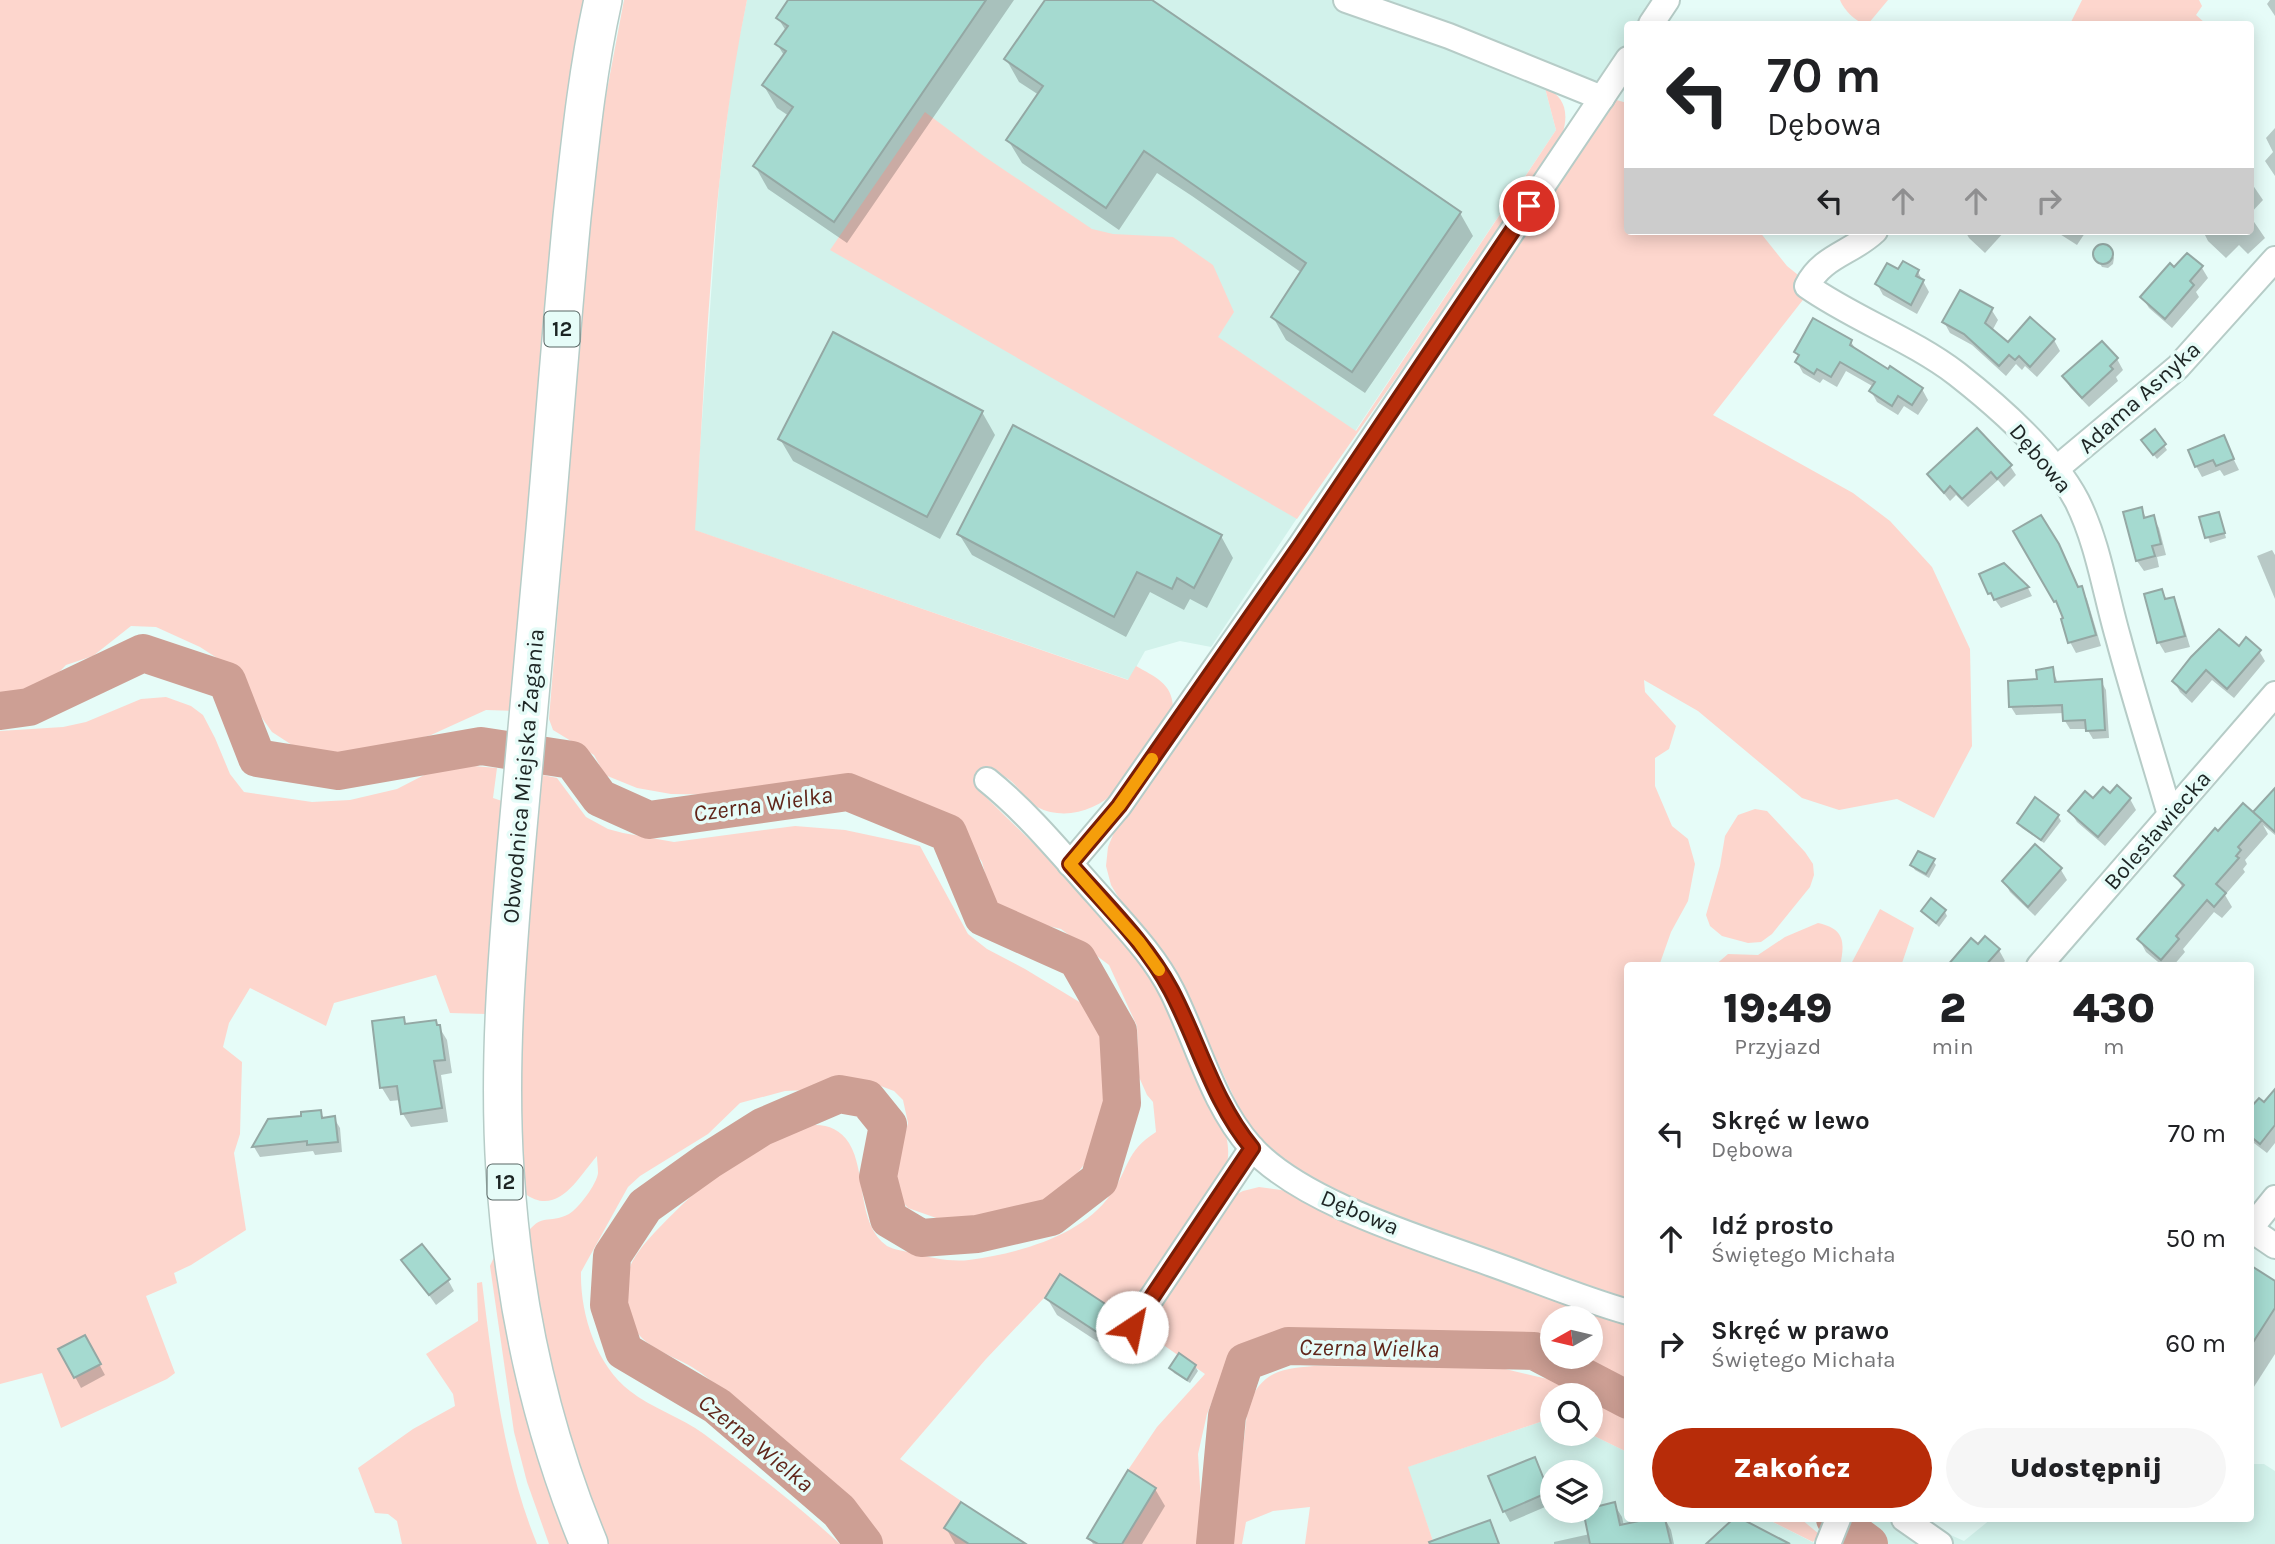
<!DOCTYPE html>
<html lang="pl">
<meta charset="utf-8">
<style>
body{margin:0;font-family:Karla,sans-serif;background:#f6f6f6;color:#202124;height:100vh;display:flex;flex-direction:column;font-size:26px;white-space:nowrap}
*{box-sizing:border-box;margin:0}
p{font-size:23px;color:#757577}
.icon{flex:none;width:38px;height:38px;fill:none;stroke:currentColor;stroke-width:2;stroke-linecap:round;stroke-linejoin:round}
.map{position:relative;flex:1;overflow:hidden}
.side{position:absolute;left:1624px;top:962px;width:630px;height:560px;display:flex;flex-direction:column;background:#fff;border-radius:7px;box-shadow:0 4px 18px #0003}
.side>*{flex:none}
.guide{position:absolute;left:1624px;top:21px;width:630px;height:214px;border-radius:7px;box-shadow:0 4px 18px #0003;background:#fff;color:#202124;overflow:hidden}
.needle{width:46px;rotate:262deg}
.controls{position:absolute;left:1540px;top:1306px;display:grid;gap:14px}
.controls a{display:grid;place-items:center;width:63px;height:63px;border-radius:50%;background:#fff;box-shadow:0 4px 18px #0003;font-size:35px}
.pin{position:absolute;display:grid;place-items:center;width:60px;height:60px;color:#fff;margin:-30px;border:4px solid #fff;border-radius:50%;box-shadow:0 2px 7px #0007}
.me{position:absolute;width:77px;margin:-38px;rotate:34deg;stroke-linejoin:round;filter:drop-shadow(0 0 5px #0008)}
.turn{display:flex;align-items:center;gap:24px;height:147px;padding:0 28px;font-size:32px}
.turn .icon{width:91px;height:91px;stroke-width:2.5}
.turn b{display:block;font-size:49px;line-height:60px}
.lanes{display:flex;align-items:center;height:66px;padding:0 28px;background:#0003;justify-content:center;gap:35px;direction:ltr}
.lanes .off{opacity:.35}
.eta{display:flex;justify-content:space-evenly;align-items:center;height:119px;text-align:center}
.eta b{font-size:42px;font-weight:800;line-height:49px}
.cta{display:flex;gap:14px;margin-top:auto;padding:14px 28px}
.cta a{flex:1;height:80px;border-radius:42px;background:#b72c09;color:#fff;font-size:28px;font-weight:800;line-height:80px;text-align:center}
.cta a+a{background:#f6f6f6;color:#202124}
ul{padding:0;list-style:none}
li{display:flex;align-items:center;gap:21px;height:105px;padding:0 28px}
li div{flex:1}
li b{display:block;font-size:26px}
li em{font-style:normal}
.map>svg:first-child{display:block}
</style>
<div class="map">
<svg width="2275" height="1544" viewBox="0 0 2275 1544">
<rect width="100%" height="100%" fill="#e6fcf8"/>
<!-- built -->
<g fill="#d2f2eb" fill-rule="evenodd">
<path d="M747 0H1667L1651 24H1628L1627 59 1602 98 1545 88 1556 130 1211 647 1180 641 1145 651 1129 680 694 530 719 185 733 68Z"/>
<path d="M1552 1418V1433H1588L1627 1452 1628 1519H1767L1816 1544H1434L1407 1467ZM1552 1472H1591V1510H1552Z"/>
<path d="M2251 1464H2264L2275 1471V1544H1853L1865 1519H1915L1964 1541 1991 1519H2250Z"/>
</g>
<!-- green -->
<g fill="#fdd6cd">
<path d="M0 0H590L514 711 486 710 431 735 366 754 319 756 292 745 272 732 243 691 231 667 200 647 156 627 131 626 93 656 66 665 37 695 11 704 0 703Z"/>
<path d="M624 0H747C711 174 707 353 695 530L1128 680 1136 666C1155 677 1172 683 1173 707L1117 790C1096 811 1064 821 1037 807 1025 800 1016 782 1005 777 995 771 984 782 976 787 1031 843 1102 905 1145 970 1169 1005 1185 1046 1203 1084 1217 1113 1237 1141 1224 1173L1128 1319 1059 1274 1044 1298 986 1359 900 1459 961 1501 945 1528 969 1544H883C839 1483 761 1418 701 1373 680 1357 652 1353 636 1331 627 1318 624 1286 629 1271 631 1262 636 1255 642 1247 670 1212 806 1077 849 1143 867 1172 856 1224 887 1246 894 1250 905 1251 914 1253 931 1258 950 1262 969 1260 1018 1253 1081 1237 1111 1194 1130 1167 1125 1152 1156 1132L1153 1102 1147 1095 1139 1077 1137 1026 1109 965 1061 929 1006 916 991 896 982 862 955 823 920 802 872 784 819 782 731 795 671 794 637 788 605 775 594 755 553 730 549 719 595 154Z"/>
<path d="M1840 0H1888L1868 24C1857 24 1844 10 1840 0Z"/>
<path d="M2082 0H2199L2202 6 2196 15 2206 24H2070Z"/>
<path d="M1545 88C1566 96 1569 115 1562 135L1493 240 1297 519 830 250 925 112 985 157 1092 229 1113 234 1173 237 1213 265 1234 312 1218 337 1356 431 1556 130Z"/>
<path d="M1613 99 1627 103 1628 231H1759L1787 266 1813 287 1713 415 1853 493 1890 521 1932 567 1970 649 1972 746 1934 818 1897 799 1839 810 1802 798 1698 711 1644 680 1645 692 1676 726 1669 749 1655 758V786L1672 826 1688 839 1695 864 1688 901 1671 932 1659 966H1628L1627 1301 1500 1256 1327 1188 1265 1150 1245 1121 1186 994 1154 940 1120 900 1111 885 1106 866 1108 847 1115 830 1319 540Z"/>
<path d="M166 697 191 706 203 715 215 738 230 774 244 792 312 802 350 800 397 789 430 772 474 766 497 768 493 798 505 802 486 1014 450 1013 436 975 334 1003 326 1026 250 988 229 1023 223 1047 242 1062 240 1134 234 1153 246 1230 191 1265 174 1273 177 1283 146 1296 175 1373 167 1379 61 1428 42 1373 0 1384V731L63 727 86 722 141 699Z"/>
<path d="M538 774 557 778 586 817 608 829 623 833 674 842 795 826 845 830 920 846 968 934 987 949 1025 969 1086 1006 1096 1018 1104 1043 1108 1079 1103 1129 1093 1153 1066 1188 1038 1206 990 1217 942 1220 908 1208 901 1200 895 1184 900 1152 908 1123 903 1100 894 1091 873 1083 832 1084 808 1090 785 1091 740 1103 708 1134 640 1176 628 1187 581 1272C580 1313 596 1365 630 1391 651 1408 681 1417 704 1434 751 1469 797 1505 840 1544H601L561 1428 525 1236C542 1211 548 1225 569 1214 578 1209 597 1184 598 1173 598 1167 597 1161 597 1156 579 1176 558 1219 524 1193L513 1094Z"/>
<path d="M1755 809 1767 811 1805 852 1813 864 1814 875 1810 887 1772 934 1761 942 1748 943 1722 936 1710 926 1706 915 1720 866 1725 836 1738 815Z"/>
<path d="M1880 909 1914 928 1901 966H1850Z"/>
<path d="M1818 923C1845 929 1845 942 1840 966H1714L1728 954 1758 955 1785 937Z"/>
<path d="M1259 1187 1288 1191 1627 1322V1386L1563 1356H1591V1318H1552V1351L1527 1339 1488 1332 1425 1337H1259L1247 1342 1229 1361 1207 1414 1198 1454 1202 1519 1200 1544H1122L1155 1488 1128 1470 1157 1427 1205 1374 1139 1328 1231 1197 1243 1191Z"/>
<path d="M499 1246 576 1544H549L527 1482 514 1432 490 1266Z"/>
<path d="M482 1282C493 1370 503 1461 537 1544H402L397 1521 388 1514 375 1513 358 1468 413 1429 455 1406 453 1394 426 1354 478 1321 477 1283Z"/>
<path d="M1314 1366 1501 1368 1573 1385 1627 1414V1452L1588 1433H1591V1395H1552V1418L1408 1467 1434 1544H1305L1310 1507 1273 1511 1246 1522 1242 1544H1232L1248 1405C1263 1371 1280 1369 1314 1366Z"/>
<path d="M1767 1519H1801L1819 1534 1813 1542Z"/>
</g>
<!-- shadow -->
<g fill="#0003">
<path d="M790 0H1014L847 243 768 189 755 166 789 116 777 108 764 86 785 57 777 44 786 31 778 18Z"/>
<path d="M1048 0H1149L1460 213 1473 236 1365 393 1286 340 1273 317 1302 273 1192 196 1157 173 1119 230 1022 163 1008 140 1039 95 1019 82 1006 59Z"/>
<path d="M2270 0H2275V16L2267 4Z"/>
<path d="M2275 128V176L2265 161 2273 152 2266 138Z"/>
<path d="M2250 181 2263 200 2250 214Z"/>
<path d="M2250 216 2265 238 2248 254 2239 245 2226 258 2208 241 2203 231H2250Z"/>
<path d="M1965 231H2005L1985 253 1969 238Z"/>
<path d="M2055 231H2083L2085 233 2077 245Z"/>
<path d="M2101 246 2107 247 2114 258 2113 264 2108 268 2102 267 2095 256V249Z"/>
<path d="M2202 268 2208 278 2196 292 2199 297 2172 328 2149 308 2142 297 2174 270Z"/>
<path d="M1899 272H1918L1929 292 1917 314 1883 295 1877 284Z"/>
<path d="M1991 309 1998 320 1992 331 2008 344 2054 340 2060 351 2037 377 2025 366 2022 370 2016 364 2006 376 1972 345 1950 333 1944 322Z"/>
<path d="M1851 342 1857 351 1922 389 1928 400 1918 415 1904 406 1898 415 1877 402 1871 391 1874 387 1846 371 1837 387 1823 379 1820 383 1803 373 1797 362 1799 358 1796 352Z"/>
<path d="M2102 343 2117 359 2123 370 2116 377 2118 381 2089 407 2070 387 2064 377Z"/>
<path d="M982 412 995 435 940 539 793 461 780 439Z"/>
<path d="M2155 432 2167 450 2157 459 2146 445Z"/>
<path d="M2223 438 2239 470 2224 476 2220 470 2202 477 2196 466Z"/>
<path d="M2010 466 2016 475 2004 487 1998 480 1968 507 1956 495 1950 501 1929 475Z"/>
<path d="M2141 509 2147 519 2153 517 2159 528 2166 555 2157 557 2159 567 2144 571 2137 561 2125 514Z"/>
<path d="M2202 519H2221L2226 538 2210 543Z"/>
<path d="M2016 532 2078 589 2081 588 2087 599 2101 646 2076 653 2070 642 2062 612Z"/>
<path d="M959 534 1221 536 1233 558 1207 608 1190 599 1184 610 1150 592 1126 637 972 555Z"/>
<path d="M2272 550 2275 555V599L2257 556Z"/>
<path d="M2004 565 2028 588 2032 596 2001 608 1990 593Z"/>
<path d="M2162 591 2167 600 2173 599 2179 610 2190 647 2165 653 2159 643 2146 595Z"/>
<path d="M2239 649 2259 651 2265 661 2234 698 2212 680 2192 703 2180 692 2174 681Z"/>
<path d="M2052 669 2058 683 2101 681 2106 690 2109 738 2093 739 2087 729H2070L2065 721 2064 713 2016 715 2011 707Z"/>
<path d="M2117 788 2130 799 2136 810 2105 846 2077 822 2070 811 2093 800 2110 796Z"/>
<path d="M2275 790V835L2263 825 2268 834 2245 860 2247 864 2243 869 2245 872 2225 895 2232 907 2222 918 2214 912 2183 949 2185 952 2173 966H2163L2146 952 2139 939 2183 888 2176 877 2218 833 2259 819Z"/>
<path d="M2058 816 2061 821 2044 843 2022 828 2019 823Z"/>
<path d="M1933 861 1936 865 1929 878 1915 870 1912 865Z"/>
<path d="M2061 870 2067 880 2035 916 2010 892 2004 881Z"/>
<path d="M1923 911 1945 912 1947 916 1939 927Z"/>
<path d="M1979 947 1999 950 2005 961 2000 966H1957Z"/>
<path d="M403 1019 407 1026 439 1027 447 1040 452 1073 441 1075 448 1122 411 1127 403 1114 401 1100 390 1101 382 1088Z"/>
<path d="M2275 1092V1143L2267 1153 2250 1140V1108L2264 1105Z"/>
<path d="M320 1112 324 1119 334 1118 340 1128 342 1152 315 1155 313 1151 260 1157 254 1147 269 1121 303 1118Z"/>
<path d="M404 1260 448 1280 454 1291 436 1305Z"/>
<path d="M2250 1281 2275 1283V1354L2250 1393Z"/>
<path d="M1047 1298 1121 1316 1131 1333 1118 1355 1057 1315Z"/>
<path d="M85 1338 105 1375 81 1388 61 1350Z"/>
<path d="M1195 1366 1198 1371 1190 1383 1174 1373 1171 1368Z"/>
<path d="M1534 1459 1552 1499V1504L1510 1522 1504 1511Z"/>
<path d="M1155 1489 1165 1506 1142 1544H1093L1089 1538Z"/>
<path d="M1614 1504 1622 1517 1624 1526 1665 1519 1671 1530 1674 1544H1554V1542L1590 1534 1591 1509Z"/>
<path d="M946 1528 1023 1544H955Z"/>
</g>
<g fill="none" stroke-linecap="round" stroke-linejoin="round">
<!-- river -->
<g stroke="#cd9f94" stroke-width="38">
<path d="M0 711 29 707 143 653 227 681 257 758 338 771 481 746 572 760 600 798 649 820 848 792 948 833 983 917 1077 959 1118 1031 1122 1103 1099 1180 1051 1217 977 1234 921 1238 889 1219 878 1177 888 1125 867 1099 839 1094 762 1127 708 1161 645 1206 612 1256 609 1305 624 1351 717 1406 839 1511 864 1544"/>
<path d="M1835 1519 1869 1544"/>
<path d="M1215 1544 1227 1416 1245 1362 1288 1346 1534 1351 1628 1400"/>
</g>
</g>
<!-- building -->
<g fill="#a5dad0" stroke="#94a8a4" stroke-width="2">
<path d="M788 0H986L834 222 753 166 793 107 762 85 786 51 775 44 788 26 776 18Z"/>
<path d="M1045 0H1152L1461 212 1352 372 1271 317 1306 263 1178 174 1144 151 1106 208 1006 140 1043 86 1004 59Z"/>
<circle cx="2103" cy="254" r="10"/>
<path d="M2187 253 2203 266 2190 281 2194 285 2165 319 2140 297 2170 263 2174 267Z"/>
<path d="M1903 261 1919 270 1916 276 1924 280 1911 305 1875 284 1887 263 1898 269Z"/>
<path d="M1960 290 1993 308 1985 323 2008 342 2030 317 2055 339 2030 367 2019 356 2015 360 2009 355 1999 366 1964 334 1942 322Z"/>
<path d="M1813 318 1852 340 1850 345 1888 369 1890 366 1923 388 1912 405 1898 396 1892 406 1869 391 1875 382 1840 362 1831 377 1817 369 1814 374 1795 362 1799 355 1794 352Z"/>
<path d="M833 332 983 411 927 517 778 439Z"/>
<path d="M2102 341 2118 358 2110 366 2113 369 2082 398 2062 376Z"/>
<path d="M1013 425 1222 535 1194 588 1177 578 1172 589 1137 572 1114 617 957 534Z"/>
<path d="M1977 428 2012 465 1997 479 1991 472 1962 499 1950 486 1944 493 1927 474Z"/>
<path d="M2155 429 2166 444 2153 455 2141 440Z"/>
<path d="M2224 435 2234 459 2216 466 2213 460 2195 467 2188 450Z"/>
<path d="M2142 507 2144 518 2154 515 2161 544 2152 546 2155 556 2136 561 2123 512Z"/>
<path d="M2219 512 2225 533 2205 538 2199 517Z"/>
<path d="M2041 515 2059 544 2078 587 2082 586 2096 635 2068 643 2061 619 2063 618 2056 601 2054 602 2013 531Z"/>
<path d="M2004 563 2029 587 1994 600 1991 593 1988 594 1979 574Z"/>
<path d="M2162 589 2165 599 2174 597 2185 636 2157 643 2144 594Z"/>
<path d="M2219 629 2239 646 2246 637 2261 650 2227 689 2206 670 2186 693 2172 681 2191 657Z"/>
<path d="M2053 667 2055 682 2102 679 2105 730 2086 731 2085 720 2063 721 2062 705 2009 707 2008 681 2037 679 2036 670Z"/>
<path d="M2117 785 2131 798 2098 837 2068 811 2085 791 2093 798 2103 787 2110 793Z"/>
<path d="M2275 788V832L2253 812Z"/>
<path d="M2035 797 2059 815 2041 840 2017 823Z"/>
<path d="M2243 803 2262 820 2238 847 2241 850 2236 856 2239 858 2216 884 2226 893 2214 907 2207 900 2176 936 2179 939 2161 960 2137 939 2184 885 2174 876 2215 828 2218 831Z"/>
<path d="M2035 844 2062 868 2028 907 2002 881Z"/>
<path d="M1918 851 1935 859 1926 874 1910 865Z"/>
<path d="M1931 898 1946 910 1936 923 1921 911Z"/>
<path d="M1985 936 2000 949 1985 966H1947L1971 938 1978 944Z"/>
<path d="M404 1017 405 1024 436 1020 437 1025H440L445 1060 434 1061 442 1108 401 1114 397 1086 380 1088 372 1021Z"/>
<path d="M2275 1089V1125L2260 1144 2250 1136V1108L2259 1098 2264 1102Z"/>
<path d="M321 1110 322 1118 335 1116 338 1142 307 1145V1141L252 1147 268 1119 301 1116V1112Z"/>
<path d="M422 1244 450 1279 429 1295 401 1260Z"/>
<path d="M2250 1265 2275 1281V1308L2250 1347Z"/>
<path d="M1060 1274 1122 1315 1109 1340 1045 1298Z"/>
<path d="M85 1335 101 1364 74 1378 58 1349Z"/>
<path d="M1179 1353 1196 1365 1187 1380 1169 1368Z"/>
<path d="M1535 1457 1549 1492 1503 1512 1488 1476Z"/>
<path d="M1128 1470 1156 1488 1122 1544H1098L1087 1538Z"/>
<path d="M961 1502 1026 1544H969L944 1528Z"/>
<path d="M1615 1502 1620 1525 1648 1519H1665L1671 1544H1590L1583 1510H1591V1508Z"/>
<path d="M1733 1519H1742L1790 1544H1706Z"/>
<path d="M1490 1520 1499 1544H1430L1429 1542Z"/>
</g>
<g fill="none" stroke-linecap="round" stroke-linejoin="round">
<defs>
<g id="minor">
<path d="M1346 0 1449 36 1602 98"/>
<path d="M1651 24 1667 0"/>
<path d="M1875 231C1852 253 1822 256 1807 286 1854 319 1911 339 1957 374 1999 407 2052 453 2077 501 2098 543 2105 592 2118 637 2134 697 2153 756 2170 815"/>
<path d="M2056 469 2178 367 2275 259"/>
<path d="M987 780C1028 813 1063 856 1098 895 1124 925 1154 955 1172 991 1198 1043 1212 1103 1251 1147 1302 1203 1421 1238 1492 1264 1537 1280 1582 1299 1628 1312"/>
<path d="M1070 864 1119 806 1301 545 1628 59"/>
<path d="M2039 966 2275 694"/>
<path d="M2250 1229 2275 1198"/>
<path d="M2250 1229 2275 1246"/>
<path d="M1132 1327 1252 1148"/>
<path d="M1904 1519 1940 1544"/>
<path d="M1828 1544 1838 1519"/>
</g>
<path id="primary" d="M589 1544C540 1426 513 1298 505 1171 498 1064 507 956 516 850 526 743 535 636 545 530 554 426 562 321 572 217 580 144 587 72 603 0"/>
</defs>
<!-- minor casing -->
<use href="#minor" stroke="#b6ccc7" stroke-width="28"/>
<!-- primary casing -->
<use href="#primary" stroke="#b6ccc7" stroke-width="40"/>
<!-- minor -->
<use href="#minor" stroke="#fff" stroke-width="24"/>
<!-- primary -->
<use href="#primary" stroke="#fff" stroke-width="37"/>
</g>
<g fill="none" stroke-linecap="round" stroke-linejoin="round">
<defs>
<path id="route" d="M1132 1327 1252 1148C1213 1101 1199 1043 1171 990 1146 943 1105 904 1070 864L1119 806 1301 545 1529 206"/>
</defs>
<!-- route casing -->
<use href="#route" stroke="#771d06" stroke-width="18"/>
<!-- route -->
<use href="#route" stroke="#b72c09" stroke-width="12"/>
<!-- slow -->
<path stroke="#f59e0b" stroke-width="12" d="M1152 759 1119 806 1070 864 1139 942 1159 970"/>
</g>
<g text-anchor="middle" stroke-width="7" stroke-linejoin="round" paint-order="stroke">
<!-- shield labels -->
<g fill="#e6fcf8" stroke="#596664" stroke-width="2">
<rect x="544.5" y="311.5" width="35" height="35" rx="5"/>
<rect x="487.5" y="1164.5" width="35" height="35" rx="5"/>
</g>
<g font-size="21" font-weight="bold" fill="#1d2524">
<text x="562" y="336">12</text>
<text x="505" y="1189">12</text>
</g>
<!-- street labels -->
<g font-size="23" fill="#1d2524" stroke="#e6fcf8">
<text transform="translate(2139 397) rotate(-42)" y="8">Adama Asnyka</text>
<text transform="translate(2041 458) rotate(50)" y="8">Dębowa</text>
<text transform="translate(523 776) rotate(-85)" y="8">Obwodnica Miejska Żagania</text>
<text transform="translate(2157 830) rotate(-49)" y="8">Bolesławiecka</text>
<text transform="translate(1360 1212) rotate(23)" y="8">Dębowa</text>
</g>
<!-- water labels -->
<g font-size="24" font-style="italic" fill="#60261a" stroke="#e6fcf8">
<text transform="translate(763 804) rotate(-8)" y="8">Czerna Wielka</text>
<text transform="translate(1369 1348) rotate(1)" y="8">Czerna Wielka</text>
<text transform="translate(756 1443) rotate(39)" y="8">Czerna Wielka</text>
</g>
</g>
</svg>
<div class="controls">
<a><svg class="needle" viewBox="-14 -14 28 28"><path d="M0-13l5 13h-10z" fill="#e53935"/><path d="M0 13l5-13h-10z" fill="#757577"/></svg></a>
<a><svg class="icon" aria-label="search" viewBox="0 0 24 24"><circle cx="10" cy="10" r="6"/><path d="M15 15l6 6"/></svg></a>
<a><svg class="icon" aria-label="layers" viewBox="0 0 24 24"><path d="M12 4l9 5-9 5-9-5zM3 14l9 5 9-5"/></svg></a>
</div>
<div class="pin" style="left:1529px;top:206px;background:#d93025"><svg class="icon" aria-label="arrive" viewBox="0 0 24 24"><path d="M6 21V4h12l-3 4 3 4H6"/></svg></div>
<svg class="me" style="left:1132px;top:1327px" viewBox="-20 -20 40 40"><circle r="19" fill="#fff"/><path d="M0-13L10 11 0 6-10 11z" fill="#b72c09"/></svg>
<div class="guide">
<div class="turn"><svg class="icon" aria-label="left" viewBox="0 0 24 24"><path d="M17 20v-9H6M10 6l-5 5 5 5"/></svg><div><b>70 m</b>Dębowa</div></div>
<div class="lanes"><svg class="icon" aria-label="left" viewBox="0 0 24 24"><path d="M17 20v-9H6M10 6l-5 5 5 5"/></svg><svg class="icon off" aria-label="ahead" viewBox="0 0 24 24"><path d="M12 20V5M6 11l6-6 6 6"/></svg><svg class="icon off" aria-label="ahead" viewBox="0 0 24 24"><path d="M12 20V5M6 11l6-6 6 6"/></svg><svg class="icon off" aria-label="right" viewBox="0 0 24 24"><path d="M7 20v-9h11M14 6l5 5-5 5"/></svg></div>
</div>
<section class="side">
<div class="eta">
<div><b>19:49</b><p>Przyjazd</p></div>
<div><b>2</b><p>min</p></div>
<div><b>430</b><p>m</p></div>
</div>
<ul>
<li><svg class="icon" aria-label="left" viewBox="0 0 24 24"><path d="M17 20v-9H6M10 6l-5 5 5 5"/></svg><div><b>Skręć w lewo</b><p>Dębowa</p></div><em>70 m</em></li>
<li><svg class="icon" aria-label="ahead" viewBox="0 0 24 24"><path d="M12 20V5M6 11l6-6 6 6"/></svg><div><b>Idź prosto</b><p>Świętego Michała</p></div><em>50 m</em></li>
<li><svg class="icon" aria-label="right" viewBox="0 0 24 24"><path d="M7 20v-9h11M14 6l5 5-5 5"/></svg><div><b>Skręć w prawo</b><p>Świętego Michała</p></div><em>60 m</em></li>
</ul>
<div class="cta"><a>Zakończ</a><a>Udostępnij</a></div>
</section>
</div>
